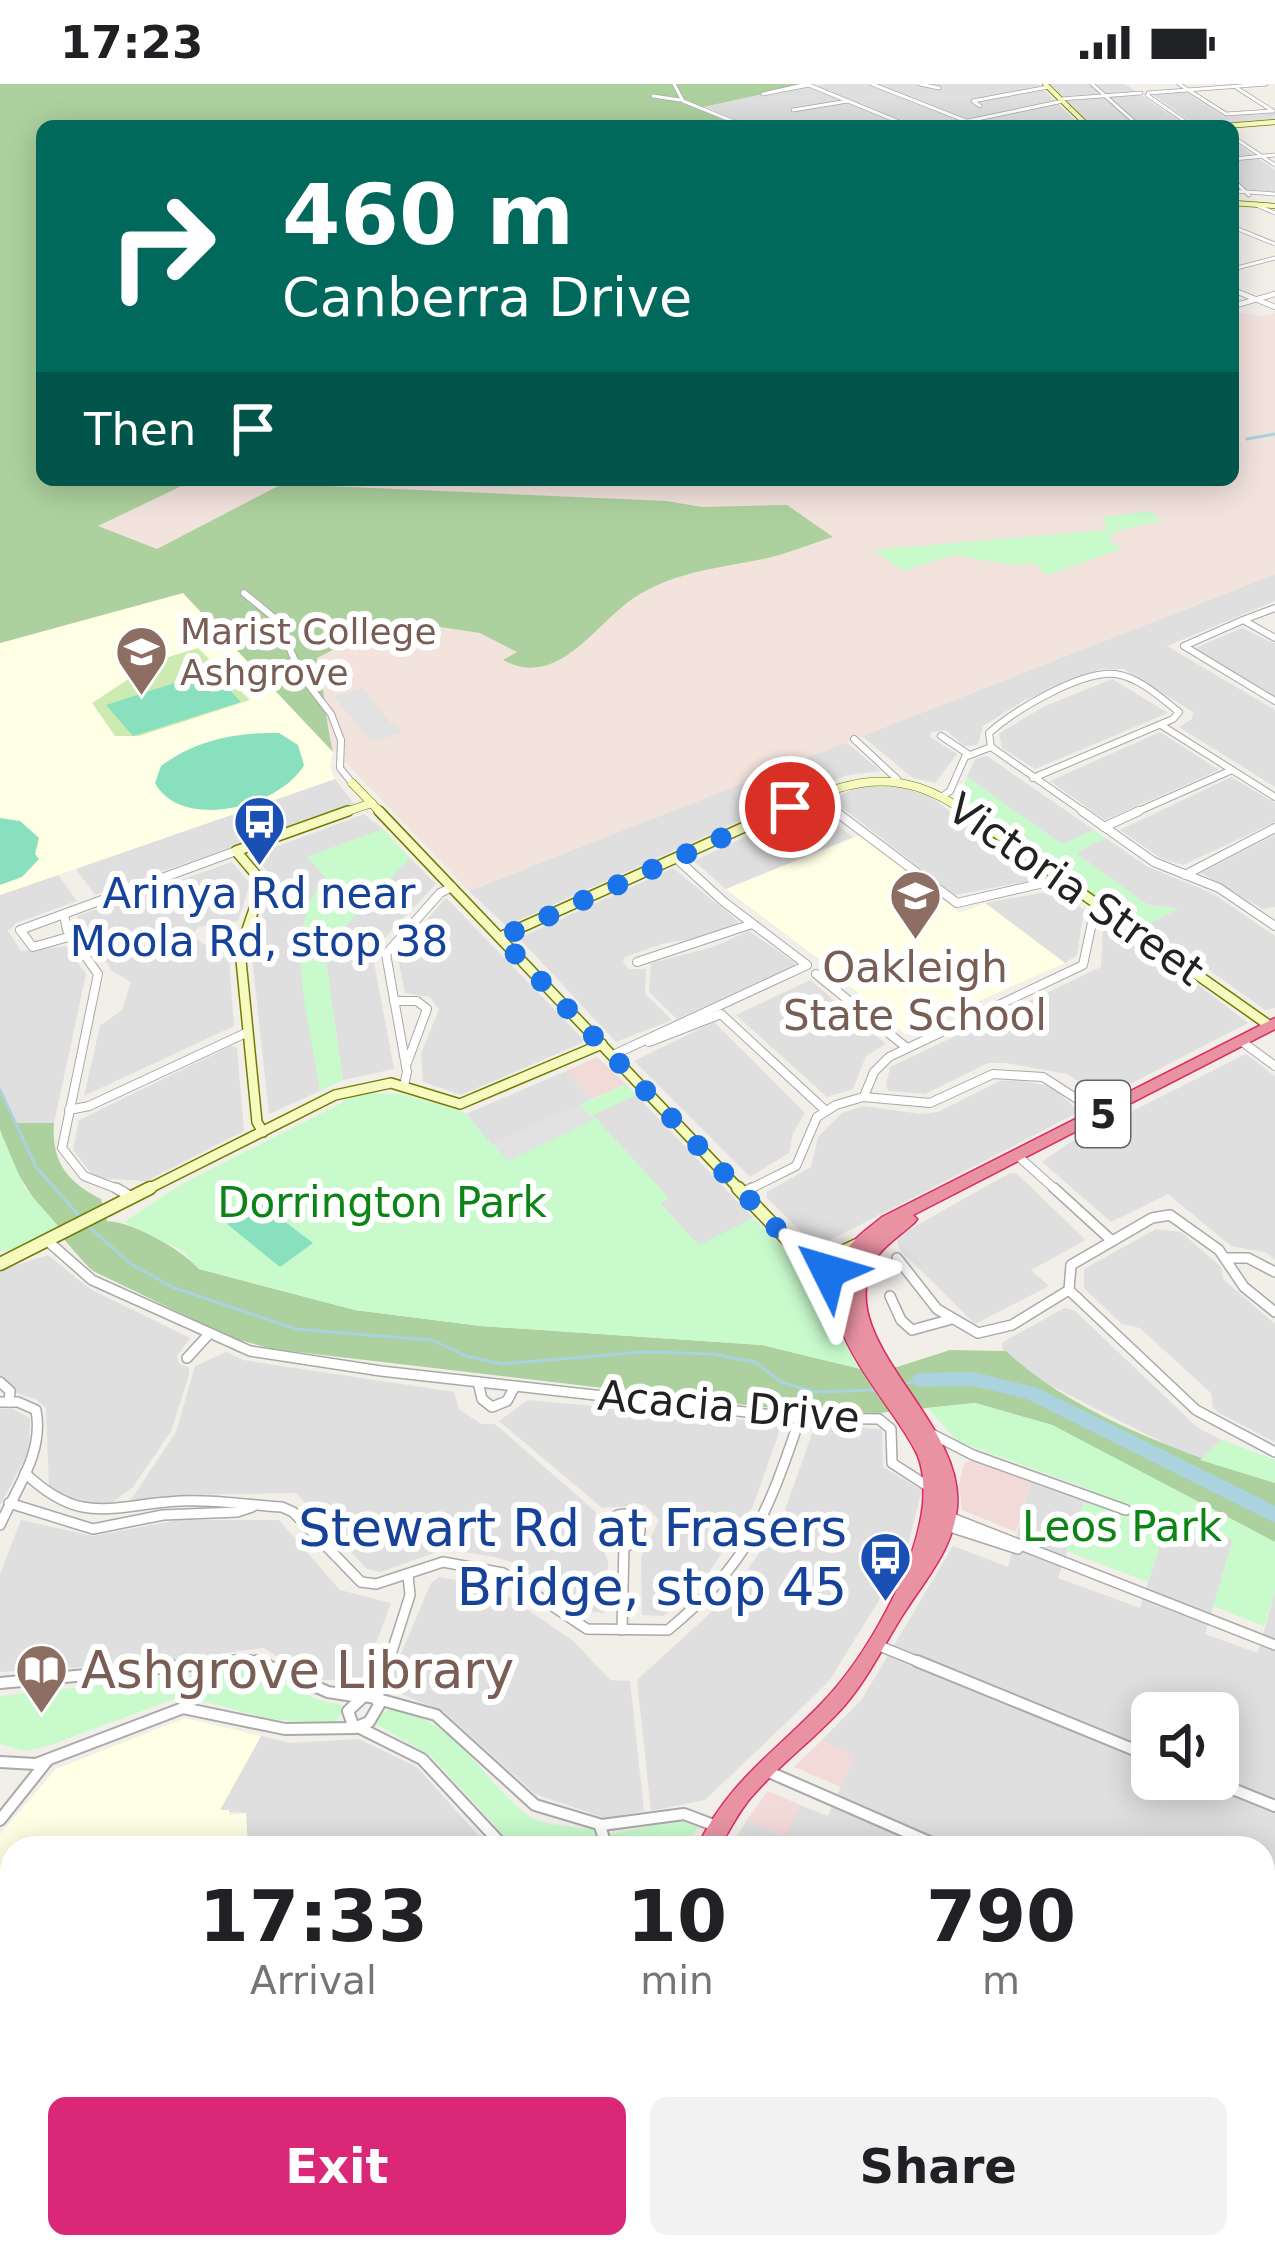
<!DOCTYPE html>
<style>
body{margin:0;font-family:"DejaVu Sans",sans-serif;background:#f2f2f2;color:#202124;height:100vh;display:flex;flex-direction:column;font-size:45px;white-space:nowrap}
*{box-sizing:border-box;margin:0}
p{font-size:39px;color:#757577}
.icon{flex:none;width:66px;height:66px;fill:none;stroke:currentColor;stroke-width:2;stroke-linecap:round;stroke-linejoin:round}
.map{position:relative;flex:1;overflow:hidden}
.details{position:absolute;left:0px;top:1752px;width:1275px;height:423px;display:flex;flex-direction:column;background:#fff;border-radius:36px 36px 0 0;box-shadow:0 6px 30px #0003}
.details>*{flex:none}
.hud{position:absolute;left:36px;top:36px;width:1203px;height:366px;border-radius:18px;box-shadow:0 6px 30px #0003;background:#00695c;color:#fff;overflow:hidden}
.buttons{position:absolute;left:1131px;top:1608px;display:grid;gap:24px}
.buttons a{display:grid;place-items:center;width:108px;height:108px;border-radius:18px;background:#fff;box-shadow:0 6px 30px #0003;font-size:60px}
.pin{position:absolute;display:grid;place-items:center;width:102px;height:102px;color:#fff;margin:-51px;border:6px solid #fff;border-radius:50%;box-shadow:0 3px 12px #0007}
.me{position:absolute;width:132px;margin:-66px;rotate:310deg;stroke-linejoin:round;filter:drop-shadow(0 0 9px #0008)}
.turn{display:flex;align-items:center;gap:42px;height:252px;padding:0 48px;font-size:54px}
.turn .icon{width:156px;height:156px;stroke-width:2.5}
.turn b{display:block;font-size:84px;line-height:102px}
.then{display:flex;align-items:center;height:114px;padding:0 48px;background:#0003;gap:24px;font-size:45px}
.eta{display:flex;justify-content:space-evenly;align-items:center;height:204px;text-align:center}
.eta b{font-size:72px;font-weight:800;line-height:84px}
.button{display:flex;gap:24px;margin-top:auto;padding:24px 48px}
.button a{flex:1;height:138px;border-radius:18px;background:#db2777;color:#fff;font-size:48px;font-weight:800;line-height:138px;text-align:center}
.button a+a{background:#f2f2f2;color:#202124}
.status{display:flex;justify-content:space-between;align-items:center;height:84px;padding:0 60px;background:#fff;direction:ltr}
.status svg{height:33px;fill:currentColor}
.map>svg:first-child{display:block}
</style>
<div class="status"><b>17:23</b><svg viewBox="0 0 49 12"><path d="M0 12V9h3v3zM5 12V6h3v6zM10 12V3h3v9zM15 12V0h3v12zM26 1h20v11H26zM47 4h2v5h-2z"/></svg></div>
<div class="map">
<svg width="1275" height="2173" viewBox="0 0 1275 2173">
<rect width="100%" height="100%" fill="#f2efe9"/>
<!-- residential -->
<g fill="#e0dfdf" fill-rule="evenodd">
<path d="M652 0H809L766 12 826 0H1038L1081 42H750Z"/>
<path d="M1050 0H1125L1186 42H1093Z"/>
<path d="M1186 8 1223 32 1275 28V36L1198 42 1153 11Z"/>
<path d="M1233 57 1275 86V108L1233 105Z"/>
<path d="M1275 490V517L1167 562 1275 626V703L1179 643 1192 635 1193 628 1124 585H1101L1023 617 983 642 978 660 972 662H964L946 646 932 648 930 653 957 670 935 699 913 694 862 652Z"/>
<path d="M1242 544 1275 560V612L1193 565Z"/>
<path d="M1112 595 1168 629 1035 685 1002 664 999 650 1005 646 1043 623Z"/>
<path d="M1160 648 1219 686 1105 736 1050 697Z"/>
<path d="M846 658 881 687 848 691 802 709 506 842 469 807Z"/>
<path d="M987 672 1094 746 1062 761 967 693 975 675Z"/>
<path d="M1231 693 1275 719V738L1183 781 1162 775 1120 746Z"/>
<path d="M335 695 354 720 95 811 76 785Z"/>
<path d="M861 701H895L931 713 1039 795 955 811 832 716Z"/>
<path d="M811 722 853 753 726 805 694 777Z"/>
<path d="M364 730 383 745 308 773 325 793 299 861 320 1007 269 1030 251 864 275 798 254 771Z"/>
<path d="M1275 751V823L1263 825 1201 789Z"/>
<path d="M1106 754 1146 782 1212 809 1275 852V924L1265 926 1146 841 1176 824 1148 821 1074 768Z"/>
<path d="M410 774 436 800 372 867 394 985 343 996 324 864Z"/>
<path d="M232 778 250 800 238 837 198 843 192 852 229 877 234 942 84 1012 100 942 122 926 131 898 112 887 77 832Z"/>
<path d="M673 784 739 838 701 854 665 859 625 873 623 878 629 885H646L645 910 672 936 616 958 519 854Z"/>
<path d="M58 791 77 817 16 839 8 847 21 867 66 862 86 890 54 1039H17L0 1006V811Z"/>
<path d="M1057 806 1084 826 1077 871 1065 879 985 819Z"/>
<path d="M446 814 583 955 582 959 461 1011 423 998 421 970 439 925 430 913 405 909 397 869Z"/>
<path d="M1108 841 1146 861 1248 939 1103 1014 1067 990 1006 979H988L925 1010 889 1007 886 1002 890 983 1101 883 1103 847Z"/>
<path d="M749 847 795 879 794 883 677 935 649 908 651 879 713 863Z"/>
<path d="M810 896 886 960 866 972 853 1005 827 1013 736 931Z"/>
<path d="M714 938 805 1029 793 1049 789 1069 750 1093 634 977Z"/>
<path d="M231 962 237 964 244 1047 146 1097 95 1094 73 1066 79 1036Z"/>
<path d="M1246 970 1275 992V1176L1267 1169 1231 1162 1168 1110 1111 1138 1042 1078 1069 1059Z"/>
<path d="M566 987 592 1015 492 1061 466 1030Z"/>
<path d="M1019 996 1053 1003 1079 1028 817 1163 766 1113 767 1108 811 1083 818 1053 842 1029 864 1022 921 1030 938 1028 1000 997Z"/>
<path d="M636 1011 753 1134 699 1162 660 1119 668 1113 592 1031Z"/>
<path d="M1010 1089 1017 1090 1086 1156 1031 1186 1049 1202 975 1240 900 1166 896 1153Z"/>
<path d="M1156 1145 1181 1148 1221 1183 1223 1195 1275 1240V1358L1219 1329 1212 1322V1310L1140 1244 1122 1240 1084 1204V1185Z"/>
<path d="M48 1171 90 1205 190 1254 177 1272 179 1280 189 1283V1291L171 1347 133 1403 106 1423 77 1422 49 1404 46 1324 36 1315 18 1310 0 1293V1186Z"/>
<path d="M1064 1224 1074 1226 1198 1344 1222 1356 1200 1376 1189 1372 1032 1292 1002 1264 1003 1258Z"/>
<path d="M226 1268 243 1276 454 1308 459 1325 481 1340H495L596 1428 595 1445 608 1477 605 1529 586 1527 511 1478 495 1473 446 1465 380 1488 367 1485 296 1409 194 1411 128 1420 176 1348 195 1282Z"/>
<path d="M528 1316 765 1338 781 1343 753 1422 700 1502 663 1532 642 1531 641 1473 659 1436 645 1421 602 1424 499 1337Z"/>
<path d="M11 1324 30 1334 29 1367 0 1421V1325Z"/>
<path d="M815 1341 882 1345 883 1383 922 1406 904 1476 829 1597 810 1616 705 1716 651 1727 637 1596 731 1510 782 1435Z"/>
<path d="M1031 1398 1085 1418 1058 1494 1140 1524 1165 1444 1201 1442 1233 1455 1205 1550 1258 1569 1275 1507V2173H550L554 2163H1263V1764H730L747 1736 785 1753 800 1721 828 1732 854 1672 821 1657 862 1615 953 1462 1008 1483ZM1152 1629H1218V1695H1152Z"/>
<path d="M21 1436 93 1452 178 1436H279L340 1506 391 1519 362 1596H315L264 1564 142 1580 0 1588V1490Z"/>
<path d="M439 1493 493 1502 572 1556 610 1596 630 1597 644 1727 605 1734 535 1710 443 1627 391 1606 393 1588 431 1499Z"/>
<path d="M261 1652 290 1659 359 1655 417 1683 486 1760 484 1764H248L246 1729 219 1727Z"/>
<path d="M0 1960 12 1973V2126L0 2133Z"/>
<path d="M39 2163H404L400 2173H27Z"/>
</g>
<!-- commercial -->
<g fill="#f2dad9">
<path d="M597 973 626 1000 592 1015 566 987Z"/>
<path d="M970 1377 1031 1398 1016 1448 962 1426 959 1400 964 1379Z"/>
<path d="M821 1657 854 1671 841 1703 794 1683Z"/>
<path d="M768 1707 800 1721 786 1753 747 1736Z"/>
</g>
<!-- education -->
<g fill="#ffffe5">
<path d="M183 509 333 668 330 683 335 695 0 811V559Z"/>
<path d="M861 751 960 829 985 819 1065 879 905 950 820 876 726 805Z"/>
<path d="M185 1634 261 1652 220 1726H229V1731L246 1729 248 1764H12V1901L0 1889V1750L56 1685Z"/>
</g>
<!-- military -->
<path fill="#f3e3dd" d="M0 0 42 42V396H1233V227L1261 233 1275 229V490L469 807 183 509 0 559Z"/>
<!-- grass -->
<path fill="#cdebb0" d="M198 564 250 616 139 652H115L92 619 136 590 132 584Z"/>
<!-- forest -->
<g fill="#add19e">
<path d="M0 0H809L698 24 737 42H42V396H194L98 442 157 465 282 400 666 417 702 423 787 421 833 453C810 460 787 470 763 475 719 484 680 487 640 510 596 536 560 607 503 576L517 568 480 549 407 538 385 539 317 574C325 606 325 636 333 668L183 509 0 559Z"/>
<path d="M0 1006 17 1039H54C51 1077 67 1098 101 1115L107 1137C133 1138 181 1165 199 1185L355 1226 481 1242 762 1261 861 1285 897 1283 950 1266 1006 1267C1075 1332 1186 1370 1275 1399V1458L1052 1341 975 1319 879 1329 797 1327 272 1265 232 1254 93 1187C63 1158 7 1086 0 1045 0 1033 0 1018 0 1006Z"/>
</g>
<!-- park -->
<g fill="#c8facc">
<path d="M1151 427 1162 436 1115 448 1108 455 1121 465 1047 491 1034 479 1012 481 953 471 904 487 873 466 1107 446 1103 433Z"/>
<path d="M967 693 1062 760 1094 746 1106 754 1076 769 1148 821 1179 825 1146 841 1077 801 959 714Z"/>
<path d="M383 745 410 774 324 864 343 996 320 1007C311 942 279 849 325 793L307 773Z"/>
<path d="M626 1000 636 1011 593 1031 669 1114 660 1120 699 1161 753 1134 830 1211 836 1241 861 1285 762 1261 481 1242 355 1226 199 1185 183 1167 124 1138 180 1101 359 1010H402L464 1028 492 1061Z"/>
<path d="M0 1046 24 1103 60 1144 12 1167H0Z"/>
<path d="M975 1319 1052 1341 1275 1458V1507L1264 1542 1213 1522 1233 1456 1202 1443 1196 1456 1165 1445 1148 1498 1066 1467 1089 1405 957 1357 928 1324Z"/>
<path d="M1222 1356 1275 1376V1399L1200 1376Z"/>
<path d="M242 1585C278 1590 302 1617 341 1620L342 1630 332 1641 272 1635 182 1612 48 1662 25 1667 0 1660V1612Z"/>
<path d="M391 1625C461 1637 479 1695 530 1733 541 1741 577 1742 594 1746L602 1764H522L508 1756 431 1672 376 1640 379 1631Z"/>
<path d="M682 1735 698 1743 685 1764H613L611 1750Z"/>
</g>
<!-- pitch -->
<g fill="#88e0be">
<path d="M212 587 241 618 133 652 106 621Z"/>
<path d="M279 649 298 661 304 681C280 723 182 748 155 699L161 682C195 656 237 648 279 649Z"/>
<path d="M0 734 20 737 39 754 35 770 39 775 22 793 0 801Z"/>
<path d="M259 1118 313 1159 280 1183 227 1140Z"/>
</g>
<!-- parking -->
<g fill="#e2e2e2">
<path d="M363 604 391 639 400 643 401 649 371 658 335 613Z"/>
<path d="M580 1020 594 1035 508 1077 493 1060Z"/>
</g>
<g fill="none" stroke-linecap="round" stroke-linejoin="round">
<!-- stream -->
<g stroke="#aad3df" stroke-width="3">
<path d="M1247 355 1275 350"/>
<path d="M0 1006 36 1083 82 1135"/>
<path d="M88 1142 131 1180 172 1203 296 1245 432 1256 466 1272 502 1280 641 1268 712 1270 755 1278 781 1298 815 1308 875 1306"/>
<path d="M902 1300 921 1296"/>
</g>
<!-- river -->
<path fill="#aad3df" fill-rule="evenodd" d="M974 1288 1038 1304 1275 1422V1439L1027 1315 974 1302 921 1303 914 1301 912 1296 914 1291 921 1289Z"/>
<defs>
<g id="street-far5">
<path d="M674 0 683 17 745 42"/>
<path d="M872 0 979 42"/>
<path d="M920 0 939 4"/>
<path d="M1092 0 1139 42"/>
<path d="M1179 0 1226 30 1273 27"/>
<path d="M803 1H809L763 10Z"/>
<path d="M809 1 909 42"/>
<path d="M1237 4 1273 27"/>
<path d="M1148 9 1266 0"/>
<path d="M1147 11 1192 42"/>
<path d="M653 12 680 16"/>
<path d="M1061 15 1141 9"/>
<path d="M980 22 973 17 1048 3"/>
<path d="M793 26 848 17"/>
<path d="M968 37 1063 17"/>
<path d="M841 42 897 38"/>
<path d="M1233 53 1275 81"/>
<path d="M1233 75 1275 71"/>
<path d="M1233 96 1249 111"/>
<path d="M1233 107 1275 110"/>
<path d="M1256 121 1275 129"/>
<path d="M1233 143 1275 160"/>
<path d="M1233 185 1275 174"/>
</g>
<g id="street-far4">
<path d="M1233 206 1275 223"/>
<path d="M1233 222 1275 210"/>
</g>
<g id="street-far3">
<path d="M244 509 278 537 301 591 331 630 341 656 340 684 352 699"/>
<path d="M1275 524 1243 536 1275 554"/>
<path d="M1243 536 1184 562 1275 617"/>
<path d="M1161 641 1275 713"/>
<path d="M941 652 968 670"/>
<path d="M854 655 897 695"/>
<path d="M991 663 989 649C1015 626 1080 587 1115 590 1139 593 1161 614 1179 628L1173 635 1033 694"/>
<path d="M814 712 839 730"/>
<path d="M943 712 950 707 965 673 991 663 1087 730"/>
<path d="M1132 730 1232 686"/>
</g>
<g id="street-far2">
<path d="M835 727 957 819 1057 796"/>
<path d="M1082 727 1154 778 1219 804 1275 842"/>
<path d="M1104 743 1139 727"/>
<path d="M1185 791 1275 744"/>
<path d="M64 831 67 846 98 890 62 1064 84 1092 123 1107"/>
<path d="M72 852 33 863 20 846 236 767"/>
<path d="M637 878 752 840"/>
<path d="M816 890 907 964"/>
<path d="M394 917H417L427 925 407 979"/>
<path d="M1241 957 1275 982"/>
<path d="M649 958 721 930 826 1027"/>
<path d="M613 971 807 881 724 818 676 774"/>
<path d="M404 1002 407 988 386 870 440 809 452 803"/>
<path d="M865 1010 874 988 889 973 1083 881 1093 834 1102 826"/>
<path d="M69 1026 89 1022 248 948"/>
<path d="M1019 1073 1057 1107"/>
<path d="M746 1107 796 1082 817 1033 836 1021 863 1013 930 1019 993 990 1043 993 1102 1031"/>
</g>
<g id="street-far1">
<path d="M116 1104 133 1114"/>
<path d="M1054 1104 1111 1156"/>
<path d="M744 1108 752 1104"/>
<path d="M50 1159 92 1196 250 1267 381 1287 800 1334 879 1335 891 1345 892 1379 929 1403"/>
<path d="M897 1174 937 1225 978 1249 1012 1241 1069 1206"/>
<path d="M1227 1174H1248L1275 1188"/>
<path d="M890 1212 901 1236 912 1246 952 1235"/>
<path d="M1275 1228 1244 1203 1219 1166 1170 1131 1152 1134 1071 1181 1069 1206 1196 1326 1275 1368"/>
<path d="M187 1274 209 1250"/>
<path d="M0 1298 10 1307 9 1318"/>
<path d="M478 1298 482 1315 492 1323 507 1317 515 1302"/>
<path d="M0 1318H18L36 1326C44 1369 17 1403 0 1441"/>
<path d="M932 1350 973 1371 1126 1426"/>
<path d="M25 1389C82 1443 110 1421 180 1417 214 1415 248 1421 282 1423L293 1428 361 1498 376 1500 443 1478 503 1489 587 1545 668 1546C749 1479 767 1431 800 1334"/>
<path d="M9 1419 93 1445 163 1431 237 1428 252 1423"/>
<circle cx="624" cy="1446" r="16"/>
<path d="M947 1432 1275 1561"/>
<path d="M947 1442 1018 1465"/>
<path d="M622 1546 624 1461"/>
<path d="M877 1561 924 1580"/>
<path d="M203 1580 250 1576 268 1580"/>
<path d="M388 1580 410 1511 408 1491"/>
</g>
<g id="street">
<path d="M257 1577 328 1608 360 1613"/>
<path d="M917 1577 1152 1673"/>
<path d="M0 1599 236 1577"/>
<path d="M364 1612 376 1614 379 1621 369 1638 354 1644 348 1627Z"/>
<path d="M377 1614 389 1577"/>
<path d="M378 1615 436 1631 535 1721 602 1741 684 1730 716 1742"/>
<path d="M358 1643 422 1675 505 1764"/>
<path d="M0 1678 36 1680 183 1624 285 1645 355 1644"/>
<path d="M769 1688 943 1764"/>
<path d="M1208 1695 1275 1722"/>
<path d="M0 1736 47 1677"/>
<path d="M600 1742 607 1764"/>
<path d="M1263 1902 1275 1907"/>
<path d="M0 1929 12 1941"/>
<path d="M1263 2119 1275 2124"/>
<path d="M129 2163 136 2173"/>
<path d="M852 2163 871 2173"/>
<path d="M409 2173 413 2163"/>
<path d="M1273 2173 1275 2162"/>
</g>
<g id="secondary-far4">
<path d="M1045 0 1088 42"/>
<path d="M1225 42 1275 38"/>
<path d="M1233 119 1275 122"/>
</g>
<g id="secondary-far3">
<path d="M352 699 382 730"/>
<path d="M339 730 372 719"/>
<path d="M773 730C850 696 895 678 969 730"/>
</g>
<g id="secondary-far2">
<path d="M379 727 741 1107"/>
<path d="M965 727 1270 942"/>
<path d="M500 853 780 727"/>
<path d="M263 1048 257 1038 240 866 263 799 236 767 348 727"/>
<path d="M144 1107 335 1011 391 999 460 1020 602 960"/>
</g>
<g id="secondary-far1">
<path d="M738 1104 804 1173 842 1190"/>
<path d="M801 1163 844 1184"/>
<path d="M819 1171 838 1170 857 1161"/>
<path d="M0 1180 150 1104"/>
<path d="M815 1185 839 1218"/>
</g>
<path id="secondary" d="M527 2173 530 2163"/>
<g id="highway">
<path d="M1275 934V945L913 1131 917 1135 914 1139C902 1150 883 1162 875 1176 829 1256 966 1335 957 1424 953 1465 925 1496 904 1529 884 1560 869 1593 845 1621 817 1653 782 1678 754 1710 739 1726 730 1746 719 1764H697C726 1700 774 1669 821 1620 866 1574 916 1485 923 1420 924 1402 924 1382 915 1366 886 1309 792 1223 854 1157 862 1148 873 1141 882 1133Z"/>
<path d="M12 2129V2163H27L21 2173H0V2135Z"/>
</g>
</defs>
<!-- street-far5 casing -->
<use href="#street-far5" stroke="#a9a9a9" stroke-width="4.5"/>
<!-- street-far4 casing -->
<use href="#street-far4" stroke="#a9a9a9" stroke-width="6"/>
<!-- street-far3 casing -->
<use href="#street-far3" stroke="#a9a9a9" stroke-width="8"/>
<!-- street-far2 casing -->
<use href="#street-far2" stroke="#a9a9a9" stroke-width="10"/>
<!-- street-far1 casing -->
<use href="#street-far1" stroke="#a9a9a9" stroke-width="12"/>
<!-- street casing -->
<use href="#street" stroke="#a9a9a9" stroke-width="14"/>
<!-- secondary-far4 casing -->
<use href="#secondary-far4" stroke="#707d05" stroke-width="6"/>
<!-- secondary-far3 casing -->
<use href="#secondary-far3" stroke="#707d05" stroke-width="9"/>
<!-- secondary-far2 casing -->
<use href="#secondary-far2" stroke="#707d05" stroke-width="12"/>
<!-- secondary-far1 casing -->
<use href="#secondary-far1" stroke="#707d05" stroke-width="15"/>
<!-- secondary casing -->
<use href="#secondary" stroke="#707d05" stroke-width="18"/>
<!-- highway casing -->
<use href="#highway" stroke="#dc2a67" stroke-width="3"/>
<!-- street-far5 -->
<use href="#street-far5" stroke="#fff" stroke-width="3"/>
<!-- street-far4 -->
<use href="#street-far4" stroke="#fff" stroke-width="4.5"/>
<!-- street-far3 -->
<use href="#street-far3" stroke="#fff" stroke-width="6"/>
<!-- street-far2 -->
<use href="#street-far2" stroke="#fff" stroke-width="8"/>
<!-- street-far1 -->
<use href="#street-far1" stroke="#fff" stroke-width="9"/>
<!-- street -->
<use href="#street" stroke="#fff" stroke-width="10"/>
<!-- secondary-far4 -->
<use href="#secondary-far4" stroke="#f7fabf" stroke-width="4.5"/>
<!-- secondary-far3 -->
<use href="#secondary-far3" stroke="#f7fabf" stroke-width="8"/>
<!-- secondary-far2 -->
<use href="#secondary-far2" stroke="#f7fabf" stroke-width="9"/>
<!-- secondary-far1 -->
<use href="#secondary-far1" stroke="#f7fabf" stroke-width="12"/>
<!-- secondary -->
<use href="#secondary" stroke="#f7fabf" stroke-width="15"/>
<!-- highway -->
<use href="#highway" fill="#e892a2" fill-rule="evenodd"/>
</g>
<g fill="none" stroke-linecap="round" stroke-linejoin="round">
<!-- route -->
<path stroke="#1a73e8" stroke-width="21" stroke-dasharray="0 37.8" d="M790 723 500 854 804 1173 828 1187"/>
</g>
<!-- icons -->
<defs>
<symbol id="school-pin" viewBox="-11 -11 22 30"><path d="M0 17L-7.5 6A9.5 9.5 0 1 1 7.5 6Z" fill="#8d6e63" stroke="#fff"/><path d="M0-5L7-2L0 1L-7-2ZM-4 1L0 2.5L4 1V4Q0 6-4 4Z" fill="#fff"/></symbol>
<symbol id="bus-pin" viewBox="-11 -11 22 30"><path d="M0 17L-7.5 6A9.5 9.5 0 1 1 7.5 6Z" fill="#1a4fb4" stroke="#fff"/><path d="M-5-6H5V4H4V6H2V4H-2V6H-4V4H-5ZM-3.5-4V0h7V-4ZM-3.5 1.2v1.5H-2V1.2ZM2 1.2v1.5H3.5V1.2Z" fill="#fff"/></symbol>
<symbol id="library-pin" viewBox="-11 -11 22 30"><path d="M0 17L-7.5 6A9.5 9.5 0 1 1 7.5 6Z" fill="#8d6e63" stroke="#fff"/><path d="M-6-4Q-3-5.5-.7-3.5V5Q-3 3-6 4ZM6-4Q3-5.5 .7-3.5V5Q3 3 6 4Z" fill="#fff"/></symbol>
</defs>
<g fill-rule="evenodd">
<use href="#school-pin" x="112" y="538" width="59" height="81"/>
<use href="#bus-pin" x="230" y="708" width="59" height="81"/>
<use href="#school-pin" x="886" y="782" width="59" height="81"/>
<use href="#bus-pin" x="856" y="1444" width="59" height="81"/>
<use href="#library-pin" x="12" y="1556" width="59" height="81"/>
</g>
<g text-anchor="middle" stroke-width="12" stroke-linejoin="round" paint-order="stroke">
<!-- far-education labels -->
<g font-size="36" fill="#785e54" stroke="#fff" text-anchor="start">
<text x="180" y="560">Marist College<tspan x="180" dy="41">Ashgrove</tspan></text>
</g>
<!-- shield labels -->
<rect fill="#fff" stroke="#646464" stroke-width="3" x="1076" y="997" width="54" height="66" rx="9"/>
<g font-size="39" font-weight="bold" fill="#222">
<text x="1103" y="1044">5</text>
</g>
<!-- street labels -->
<g font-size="42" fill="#222" stroke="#fff">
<text transform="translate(1076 805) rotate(35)" y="15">Victoria Street</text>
<text transform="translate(729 1322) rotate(5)" y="15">Acacia Drive</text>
</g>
<!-- transit labels -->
<g font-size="42" fill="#164399" stroke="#fff">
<text x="259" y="824">Arinya Rd near<tspan x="259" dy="48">Moola Rd, stop 38</tspan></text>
</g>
<!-- education labels -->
<g font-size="42" fill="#785e54" stroke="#fff">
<text x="915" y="898">Oakleigh<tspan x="915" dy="48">State School</tspan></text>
</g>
<!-- park labels -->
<g font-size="42" fill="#0c8416" stroke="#fff">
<text x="382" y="1133">Dorrington Park</text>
<text x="1122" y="1457">Leos Park</text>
</g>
<!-- near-transit labels -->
<g font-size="51" fill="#164399" stroke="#fff" text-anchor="end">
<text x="847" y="1462">Stewart Rd at Frasers<tspan x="847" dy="59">Bridge, stop 45</tspan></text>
</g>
<!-- near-education labels -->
<g font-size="51" fill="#785e54" stroke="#fff" text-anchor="start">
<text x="81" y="1604">Ashgrove Library</text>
</g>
</g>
</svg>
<div class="buttons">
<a><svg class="icon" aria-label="sound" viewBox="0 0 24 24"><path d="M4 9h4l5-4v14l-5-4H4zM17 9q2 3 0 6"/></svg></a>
</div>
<div class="pin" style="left:790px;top:723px;background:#d93025"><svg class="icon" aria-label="arrive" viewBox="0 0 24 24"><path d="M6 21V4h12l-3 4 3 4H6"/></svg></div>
<svg class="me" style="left:828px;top:1187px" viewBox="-20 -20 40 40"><path d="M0-17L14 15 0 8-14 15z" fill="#1a73e8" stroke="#fff" stroke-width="4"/></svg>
<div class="hud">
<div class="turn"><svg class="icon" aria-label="right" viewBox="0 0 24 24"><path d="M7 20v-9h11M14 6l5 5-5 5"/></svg><div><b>460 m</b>Canberra Drive</div></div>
<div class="then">Then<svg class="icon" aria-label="arrive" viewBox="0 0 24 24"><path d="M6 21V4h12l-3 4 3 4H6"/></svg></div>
</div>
<section class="details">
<div class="eta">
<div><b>17:33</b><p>Arrival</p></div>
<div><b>10</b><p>min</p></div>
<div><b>790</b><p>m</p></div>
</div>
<div class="button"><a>Exit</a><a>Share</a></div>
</section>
</div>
